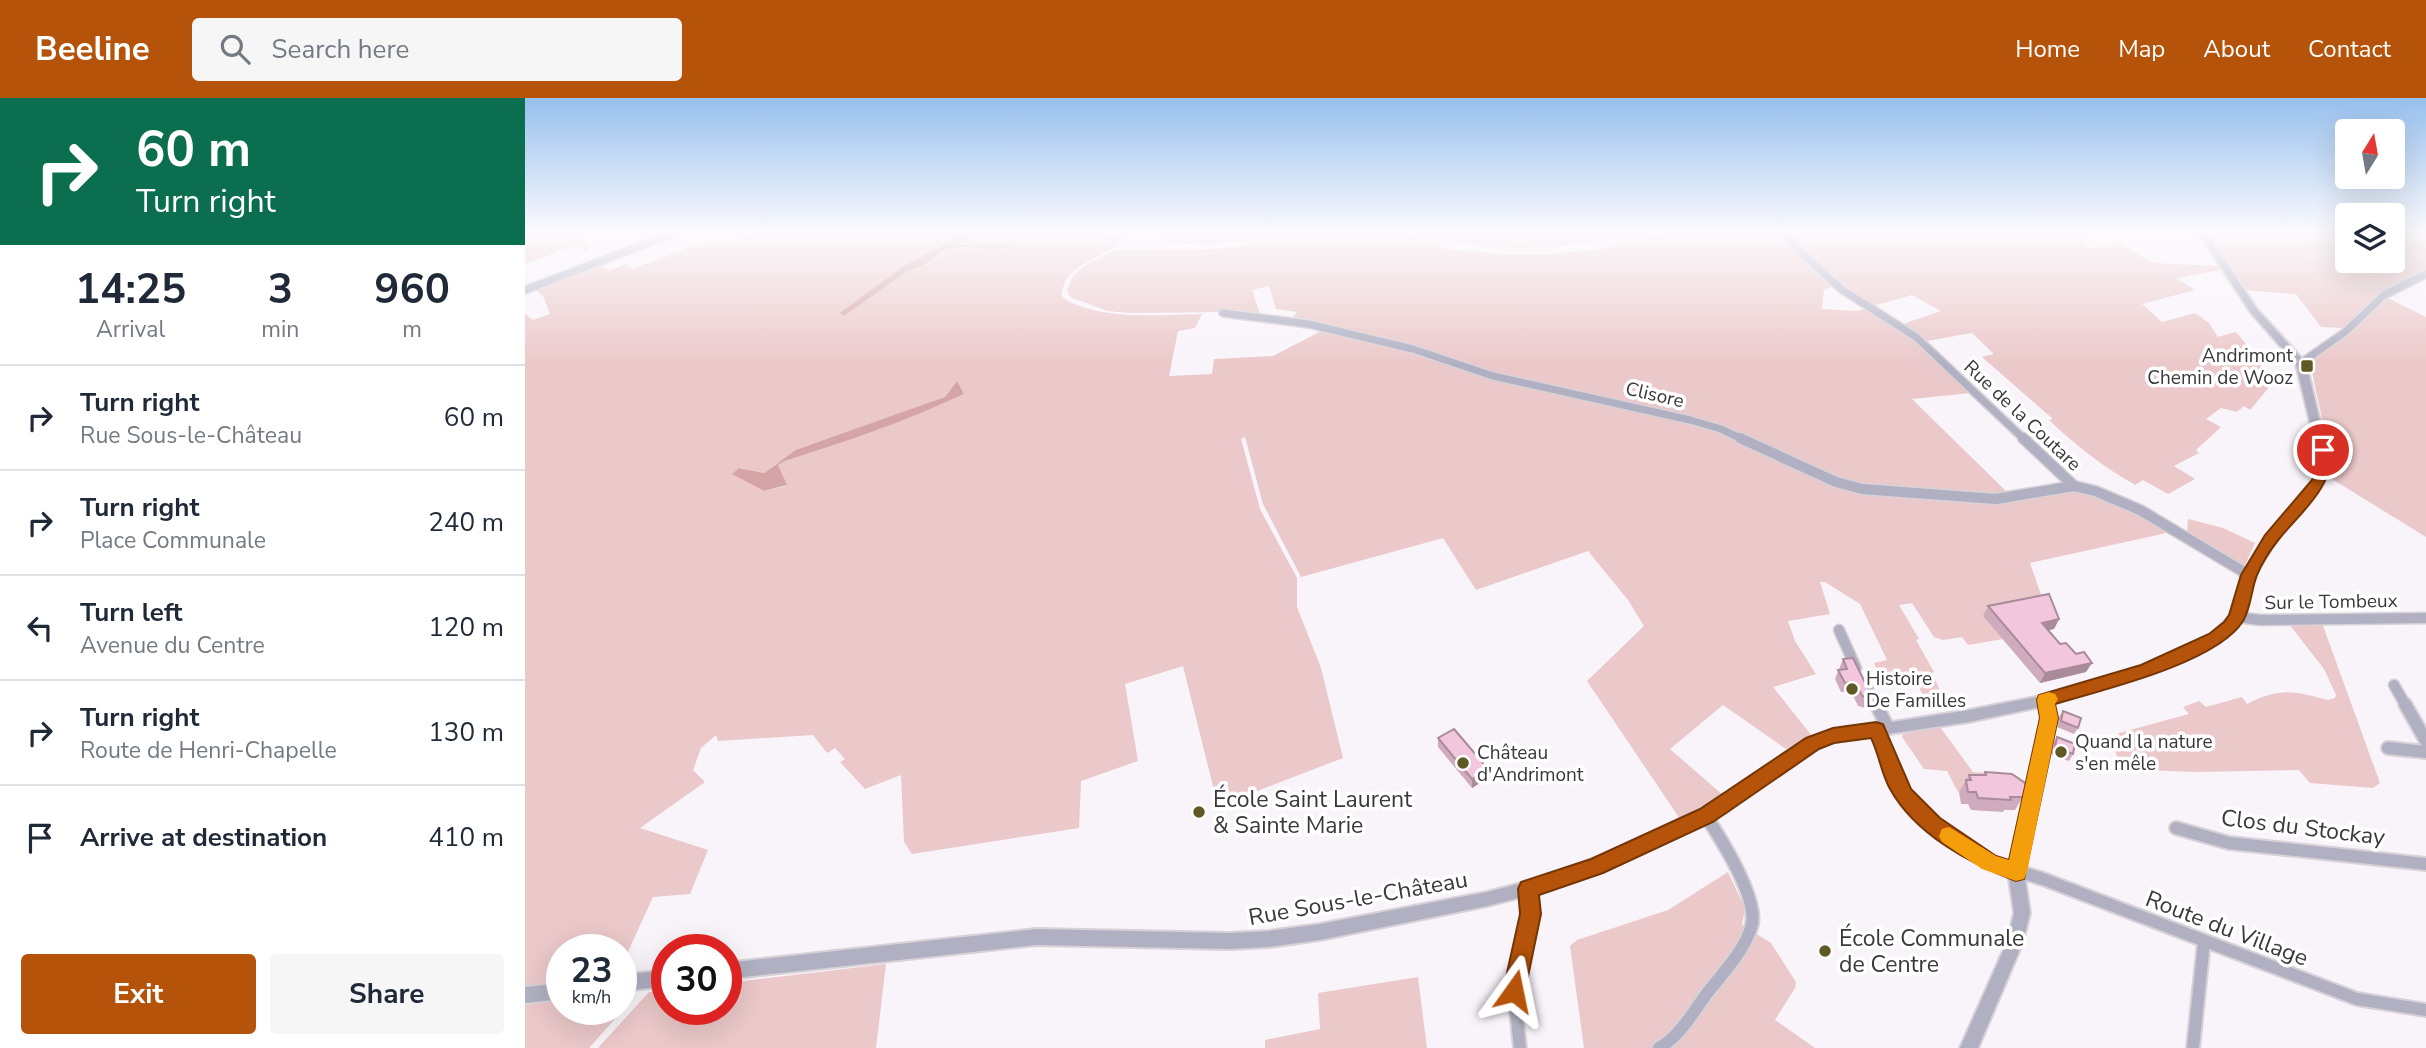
<!DOCTYPE html>
<meta charset="utf-8">
<style>
body{margin:0;font-family:"Nunito Sans",sans-serif;background:#f6f6f7;color:#1f2937;height:100vh;display:flex;flex-direction:column;font-size:26px;white-space:nowrap}
*{box-sizing:border-box;margin:0}
p{font-size:23px;color:#747a83}
.icon{flex:none;width:38px;height:38px;fill:none;stroke:currentColor;stroke-width:2;stroke-linecap:round;stroke-linejoin:round}
.map{position:relative;flex:1;overflow:hidden}
.details{display:flex;flex-direction:column;background:#fff;width:525px}
.details>*{flex:none}
.banner{background:#0b6e4f;color:#fff;overflow:hidden}
.needle{width:46px;rotate:11deg}
.fabs{position:absolute;left:1810px;top:21px;display:grid;gap:14px}
.fabs a{display:grid;place-items:center;width:70px;height:70px;border-radius:7px;background:#fff;box-shadow:0 7px 28px #0002;font-size:35px}
.speed{position:absolute;left:21px;top:836px;display:flex;gap:14px;font-size:35px;font-weight:700;text-align:center}
.speed>*{display:grid;place-content:center;width:91px;height:91px;border-radius:50%;background:#fff;box-shadow:0 7px 28px #0002;line-height:1}
.speed small{font-size:18px;font-weight:400}
.speed .limit{border:10px solid #d22;background:#fff;color:#111}
.pin{position:absolute;display:grid;place-items:center;width:60px;height:60px;color:#fff;margin:-30px;border:4px solid #fff;border-radius:50%;box-shadow:0 2px 7px #0007}
.me{position:absolute;width:77px;margin:-38px;rotate:12deg;stroke-linejoin:round;filter:drop-shadow(0 0 5px #0008)}
.turn{display:flex;align-items:center;gap:24px;height:147px;padding:0 21px;font-size:32px}
.turn .icon{width:91px;height:91px;stroke-width:2.5}
.turn b{display:block;font-size:49px;line-height:60px}
.eta{display:flex;justify-content:space-evenly;align-items:center;height:119px;text-align:center}
.eta b{font-size:42px;font-weight:700;line-height:49px}
.cta{display:flex;gap:14px;margin-top:auto;padding:14px 21px}
.cta a{flex:1;height:80px;border-radius:7px;background:#b45309;color:#fff;font-size:28px;font-weight:700;line-height:80px;text-align:center}
.cta a+a{background:#f6f6f7;color:#1f2937}
ul{padding:0;list-style:none}
li{display:flex;align-items:center;gap:21px;height:105px;padding:0 21px;border-top:2px solid #e0e1e3}
li div{flex:1}
li b{display:block;font-size:26px}
li em{font-style:normal}
header{display:flex;align-items:center;gap:42px;box-sizing:border-box;height:98px;padding:0 35px;background:#b45309;color:#fff}
header strong{font-size:33px}
nav{display:flex;gap:38px;margin-inline-start:auto;font-size:24px}
.search{width:490px;height:63px;background:#f6f6f7;display:flex;align-items:center;gap:18px;box-sizing:border-box;padding:0 24px;border-radius:7px;color:#747a83;font-size:26px}
main{display:flex;flex:1;min-height:0}
.map>svg:first-child{display:block}
</style>
<header>
<strong>Beeline</strong>
<div class="search"><svg class="icon" aria-label="search" viewBox="0 0 24 24"><circle cx="10" cy="10" r="6"/><path d="M15 15l6 6"/></svg>Search here</div>
<nav><a>Home</a><a>Map</a><a>About</a><a>Contact</a></nav>
</header>
<main>
<section class="details">
<div class="banner">
<div class="turn"><svg class="icon" aria-label="right" viewBox="0 0 24 24"><path d="M7 20v-9h11M14 6l5 5-5 5"/></svg><div><b>60 m</b>Turn right</div></div>
</div>
<div class="eta">
<div><b>14:25</b><p>Arrival</p></div>
<div><b>3</b><p>min</p></div>
<div><b>960</b><p>m</p></div>
</div>
<ul>
<li><svg class="icon" aria-label="right" viewBox="0 0 24 24"><path d="M7 20v-9h11M14 6l5 5-5 5"/></svg><div><b>Turn right</b><p>Rue Sous-le-Château</p></div><em>60 m</em></li>
<li><svg class="icon" aria-label="right" viewBox="0 0 24 24"><path d="M7 20v-9h11M14 6l5 5-5 5"/></svg><div><b>Turn right</b><p>Place Communale</p></div><em>240 m</em></li>
<li><svg class="icon" aria-label="left" viewBox="0 0 24 24"><path d="M17 20v-9H6M10 6l-5 5 5 5"/></svg><div><b>Turn left</b><p>Avenue du Centre</p></div><em>120 m</em></li>
<li><svg class="icon" aria-label="right" viewBox="0 0 24 24"><path d="M7 20v-9h11M14 6l5 5-5 5"/></svg><div><b>Turn right</b><p>Route de Henri-Chapelle</p></div><em>130 m</em></li>
<li><svg class="icon" aria-label="arrive" viewBox="0 0 24 24"><path d="M6 21V4h12l-3 4 3 4H6"/></svg><div><b>Arrive at destination</b></div><em>410 m</em></li>
</ul>
<div class="cta"><a>Exit</a><a>Share</a></div>
</section>
<div class="map">
<svg width="1901" height="950" viewBox="0 0 1901 950">
<rect width="100%" height="100%" fill="#f9f4fa"/>
<!-- green -->
<g fill="#ebc8c9" fill-rule="evenodd">
<path d="M0 134H53L60 145 67 149 60 153 49 148 0 166Z"/>
<path d="M223 134H434L427 137 431 141 382 166 319 218 383 173 391 171 427 150 480 152 487 149 432 146 456 134H571L599 138C583 163 537 162 537 199 571 223 637 217 677 216L670 230 653 233 644 278 687 276 689 261 748 258 800 231 889 253 960 277 1184 329 1304 384 1467 404 1544 390 1575 395 1646 434 1505 465 1519 505 1459 518 1478 541 1443 547 1437 539 1418 542 1409 539 1387 505 1374 507 1394 541 1391 542 1409 574 1407 575 1417 597 1399 599 1391 584 1358 587 1349 565 1362 562 1335 506 1300 484H1295L1305 516 1263 523 1270 543 1291 576 1248 589 1287 638 1261 651 1198 607 1145 651 1199 698 1155 721 1062 583 1119 528 1103 502 1063 453 951 492 918 440 776 479 738 406 720 339 716 341 735 411 772 480V509L796 570 818 660 693 708 658 568 600 586 613 663 556 683 554 730 387 756 379 744 376 677 340 691 315 664 320 661 310 650 302 655 288 637 193 643 191 637 176 650 168 672 180 684 115 730 183 752 165 796 128 799 96 869V852H37V887L0 890V216L8 222 25 216 18 198 9 190 74 167 84 173 101 166 108 171 170 147 173 149 197 143 200 146 227 138ZM432 283 439 296C380 323 321 344 260 363L253 367 261 388 239 393 208 376 215 370 239 375 252 365 420 299Z"/>
<path d="M634 134H750L742 140 686 147 645 145Z"/>
<path d="M757 134H879L923 151 977 156H1025L1076 151 1144 134H1259L1308 188 1299 192 1297 211 1331 213 1346 210 1394 244 1446 295 1387 301 1485 397 1324 387 1215 338 767 221 772 214 751 211 744 188 727 192 735 216 703 214 605 215 583 213 545 199 542 192 548 178 561 167 591 152 690 151 749 143Z"/>
<path d="M895 134H1118C1045 150 967 160 895 134Z"/>
<path d="M1262 134H1550L1565 150 1594 145 1628 165 1694 168 1695 172 1651 180 1670 192 1617 206 1637 224 1670 215 1684 225 1693 239 1711 234 1731 258 1746 287 1725 312 1719 308 1712 314 1696 310 1681 321 1696 329 1671 352 1674 355 1649 368 1670 381 1643 396 1618 382 1610 387C1579 369 1551 348 1524 322L1528 321 1457 259 1469 256 1447 235 1402 243 1378 226 1416 213 1387 197 1348 208C1315 189 1285 165 1262 134Z"/>
<path d="M1682 134H1822V163H1867V134H1901V175C1870 190 1843 203 1821 230L1796 229 1771 196 1718 192Z"/>
<path d="M1861 199 1901 219V439L1807 381V366L1785 265 1786 261Z"/>
<path d="M1663 421 1698 430 1730 445 1720 467 1711 466 1662 436Z"/>
<path d="M1797 525 1855 685 1848 690 1785 685 1774 672 1669 674 1596 671 1589 649 1594 635 1664 616 1658 609 1674 603 1681 609 1717 599 1722 606C1755 589 1769 593 1803 602L1810 600 1811 597 1799 571 1764 526Z"/>
<path d="M1415 629 1448 674 1487 677 1433 694 1422 673 1399 671 1377 639 1378 636Z"/>
<path d="M1203 774 1220 810 1217 827 1246 845 1271 884 1270 890 1250 922 1290 950H1059L1045 848 1052 842 1143 812Z"/>
<path d="M361 866 351 950H73L124 894 142 892V912H201V885Z"/>
<path d="M893 879 902 950H740V942L795 931 793 895Z"/>
<path d="M96 896H105L98 912 64 950H0V907L37 901V912H96Z"/>
</g>
<!-- forest -->
<g fill="#d4a4a6">
<path d="M434 134H456L433 146 488 148C469 157 448 146 428 150 412 154 400 170 383 173L319 218 315 215 382 166 430 141 426 138Z"/>
<path d="M432 283 439 296C379 324 323 343 260 363L253 367 262 387 239 393 207 376 214 370 239 375 271 352 420 299Z"/>
</g>
<g fill="none" stroke-linecap="round" stroke-linejoin="round">
<defs>
<g id="minor-far2">
<path d="M1260 134 1268 147 1316 191 1391 239 1500 342"/>
<path d="M0 192 152 134"/>
<path d="M698 215 783 226 888 251 968 278 1165 322 1196 331 1219 342"/>
<path d="M1776 265 1820 234 1859 197 1901 176"/>
</g>
<g id="minor-far1">
<path d="M1215 340 1311 384 1337 391 1471 401 1549 388"/>
<path d="M1498 340 1549 388 1570 393 1615 412 1724 477"/>
<path d="M1712 519 1735 522 1901 520"/>
<path d="M1314 532 1331 570"/>
<path d="M1340 586 1351 608"/>
<path d="M1869 587 1881 608"/>
</g>
<g id="minor">
<path d="M1351 606 1363 630"/>
<path d="M1880 606 1901 643"/>
<path d="M1351 632 1379 697 1408 726 1464 764 1518 781 1832 901 1901 912"/>
<path d="M1863 650 1901 654"/>
<path d="M1651 730 1704 745 1901 766"/>
<path d="M995 950 989 893 1005 816 1003 791"/>
<path d="M1134 950C1154 939 1167 916 1180 898 1195 878 1221 852 1227 826 1232 798 1196 741 1181 718"/>
<path d="M1668 950 1679 844"/>
</g>
<g id="tertiary">
<path d="M1673 134H1681L1732 211 1781 265 1805 366 1798 386 1750 444 1730 477 1717 522 1695 544 1627 576 1528 605 1531 620 1499 774 1505 815 1498 844 1453 950H1435L1482 844 1489 815 1483 774 1517 620 1515 609 1444 624 1309 644 1292 650 1200 715 1116 756 1024 792 962 808 795 842 744 849 705 851 511 847 201 881V865L511 831 705 835 744 833 795 826 962 794 1024 778 1106 746 1190 705 1282 642 1303 634 1444 612 1521 597 1618 568 1685 538 1706 517 1718 477 1742 438 1789 382 1795 366 1771 266 1726 215Z"/>
<path d="M142 872V888L96 893V877Z"/>
<path d="M37 885V901L0 905V889Z"/>
</g>
</defs>
<!-- minor-far2 casing -->
<use href="#minor-far2" stroke="#d7d2d7" stroke-width="10"/>
<!-- minor-far1 casing -->
<use href="#minor-far1" stroke="#d7d2d7" stroke-width="13"/>
<!-- minor casing -->
<use href="#minor" stroke="#d7d2d7" stroke-width="16"/>
<!-- tertiary casing -->
<use href="#tertiary" stroke="#d7d2d7" stroke-width="4"/>
<!-- minor-far2 -->
<use href="#minor-far2" stroke="#b1b0c2" stroke-width="7"/>
<!-- minor-far1 -->
<use href="#minor-far1" stroke="#b1b0c2" stroke-width="10"/>
<!-- minor -->
<use href="#minor" stroke="#b1b0c2" stroke-width="12"/>
<!-- tertiary -->
<use href="#tertiary" fill="#b1b0c2" fill-rule="evenodd"/>
</g>
<!-- wall -->
<g fill="#d0aabd">
<path d="M1463 508 1534 521 1529 531 1523 532 1561 574 1515 585 1458 518Z"/>
<path d="M1318 561 1348 601 1344 611 1333 608 1326 593 1316 594 1310 581Z"/>
<path d="M1538 613 1553 630 1549 636 1532 629 1534 619Z"/>
<path d="M1532 639 1548 656 1544 663 1526 656 1528 645Z"/>
<path d="M913 640 963 680 947 690 913 649Z"/>
<path d="M1460 674 1498 699 1490 712H1479L1478 714 1446 712 1443 706H1436L1434 694 1441 682 1444 677H1458Z"/>
</g>
<!-- shaded-wall -->
<g fill="#a98b9a">
<path d="M1534 521 1529 531 1511 535 1517 525Z"/>
<path d="M1567 565 1561 574 1515 585 1520 575Z"/>
<path d="M963 671V680L947 690V681Z"/>
</g>
<!-- building -->
<g fill="#f2c6dc" stroke="#a98b9a" stroke-width="2">
<path d="M1524 496 1534 521 1517 525 1535 546 1541 545 1551 556 1559 554 1567 565 1520 575 1463 508Z"/>
<path d="M1328 560 1348 601 1337 598 1330 584 1320 585 1313 572 1322 571 1318 561Z"/>
<path d="M1538 613 1556 620 1553 630 1536 623Z"/>
<path d="M929 631 963 671 947 681 913 640Z"/>
<path d="M1532 639 1550 646 1548 656 1530 649Z"/>
<path d="M1460 674 1487 676 1500 685 1502 690 1498 699H1485L1486 702 1453 700 1451 694H1443L1441 682H1446L1444 677H1461Z"/>
</g>
<!-- sky -->
<linearGradient id="sky" x2="0" y2="1"><stop stop-color="#97c0ee"/><stop offset="0.5" stop-color="#fcfafd"/><stop offset="1" stop-color="#fcfafd" stop-opacity="0"/></linearGradient>
<rect width="1901" height="267" fill="url(#sky)"/>
<!-- route -->
<path fill="#b45309" stroke="#753606" stroke-width="2" d="M1798 348 1805 352C1810 388 1775 415 1754 441 1746 451 1737 465 1732 477 1726 492 1726 510 1718 523 1692 565 1577 592 1530 606L1533 620 1499 781 1491 783C1445 766 1390 736 1365 691 1356 675 1354 656 1346 640L1309 645 1294 651 1188 724 1078 775 1014 797 1016 816 1000 893 997 901 989 904 981 901 978 893 995 816 993 791 996 784 1066 761 1175 711 1281 640 1308 630 1351 624 1358 626 1386 691 1415 720 1471 758 1484 762 1515 620 1512 602 1514 597 1616 567 1684 536 1699 524 1704 517 1716 477 1740 437 1787 382 1793 366 1791 352Z"/>
<!-- slow -->
<path fill="#f59e0b" d="M1524 594 1530 596 1533 601 1530 606 1533 620 1502 774 1499 781 1491 783 1457 771 1417 744 1414 738 1417 731 1424 729 1471 758 1484 762 1515 620 1512 602 1514 597Z"/>
<!-- markers -->
<g fill="#605925" stroke="#fff" stroke-width="2.5">
<rect x="1775" y="261" width="14" height="14" rx="3.5"/>
<circle cx="1327" cy="591" r="7"/>
<circle cx="1536" cy="654" r="7"/>
<circle cx="938" cy="665" r="7"/>
<circle cx="674" cy="714" r="7"/>
<circle cx="1300" cy="853" r="7"/>
</g>
<g text-anchor="middle" stroke-width="7" stroke-linejoin="round" paint-order="stroke">
<!-- poi labels -->
<g font-size="19" fill="#3a383a" stroke="#fff" text-anchor="start">
<text x="1768" y="264" text-anchor="end">Andrimont<tspan x="1768" dy="22">Chemin de Wooz</tspan></text>
<text x="1341" y="587">Histoire<tspan x="1341" dy="22">De Familles</tspan></text>
<text x="1550" y="650">Quand la nature<tspan x="1550" dy="22">s'en mêle</tspan></text>
<text x="952" y="661">Château<tspan x="952" dy="22">d'Andrimont</tspan></text>
</g>
<!-- street labels -->
<g font-size="19" fill="#3a383a" stroke="#fff">
<text transform="translate(1130 296) rotate(13)" y="7">Clisore</text>
<text transform="translate(1498 317) rotate(43)" y="7">Rue de la Coutare</text>
<text transform="translate(1806 503) rotate(-1)" y="7">Sur le Tombeux</text>
</g>
<!-- near-poi labels -->
<g font-size="23" fill="#3a383a" stroke="#fff" text-anchor="start">
<text x="688" y="709">École Saint Laurent<tspan x="688" dy="26">&amp; Sainte Marie</tspan></text>
<text x="1314" y="848">École Communale<tspan x="1314" dy="26">de Centre</tspan></text>
</g>
<!-- near-street labels -->
<g font-size="23" fill="#3a383a" stroke="#fff">
<text transform="translate(1778 729) rotate(7)" y="8">Clos du Stockay</text>
<text transform="translate(833 800) rotate(-10)" y="8">Rue Sous-le-Château</text>
<text transform="translate(1702 830) rotate(21)" y="8">Route du Village</text>
</g>
</g>
</svg>
<div class="fabs">
<a><svg class="needle" viewBox="-14 -14 28 28"><path d="M0-13l5 13h-10z" fill="#e53935"/><path d="M0 13l5-13h-10z" fill="#747a83"/></svg></a>
<a><svg class="icon" aria-label="layers" viewBox="0 0 24 24"><path d="M12 4l9 5-9 5-9-5zM3 14l9 5 9-5"/></svg></a>
</div>
<div class="speed"><div>23<small>km/h</small></div><div class="limit">30</div></div>
<div class="pin" style="left:1798px;top:352px;background:#d93025"><svg class="icon" aria-label="arrive" viewBox="0 0 24 24"><path d="M6 21V4h12l-3 4 3 4H6"/></svg></div>
<svg class="me" style="left:989px;top:893px" viewBox="-20 -20 40 40"><path d="M0-17L14 15 0 8-14 15z" fill="#b45309" stroke="#fff" stroke-width="4"/></svg>
</div>
</main>
